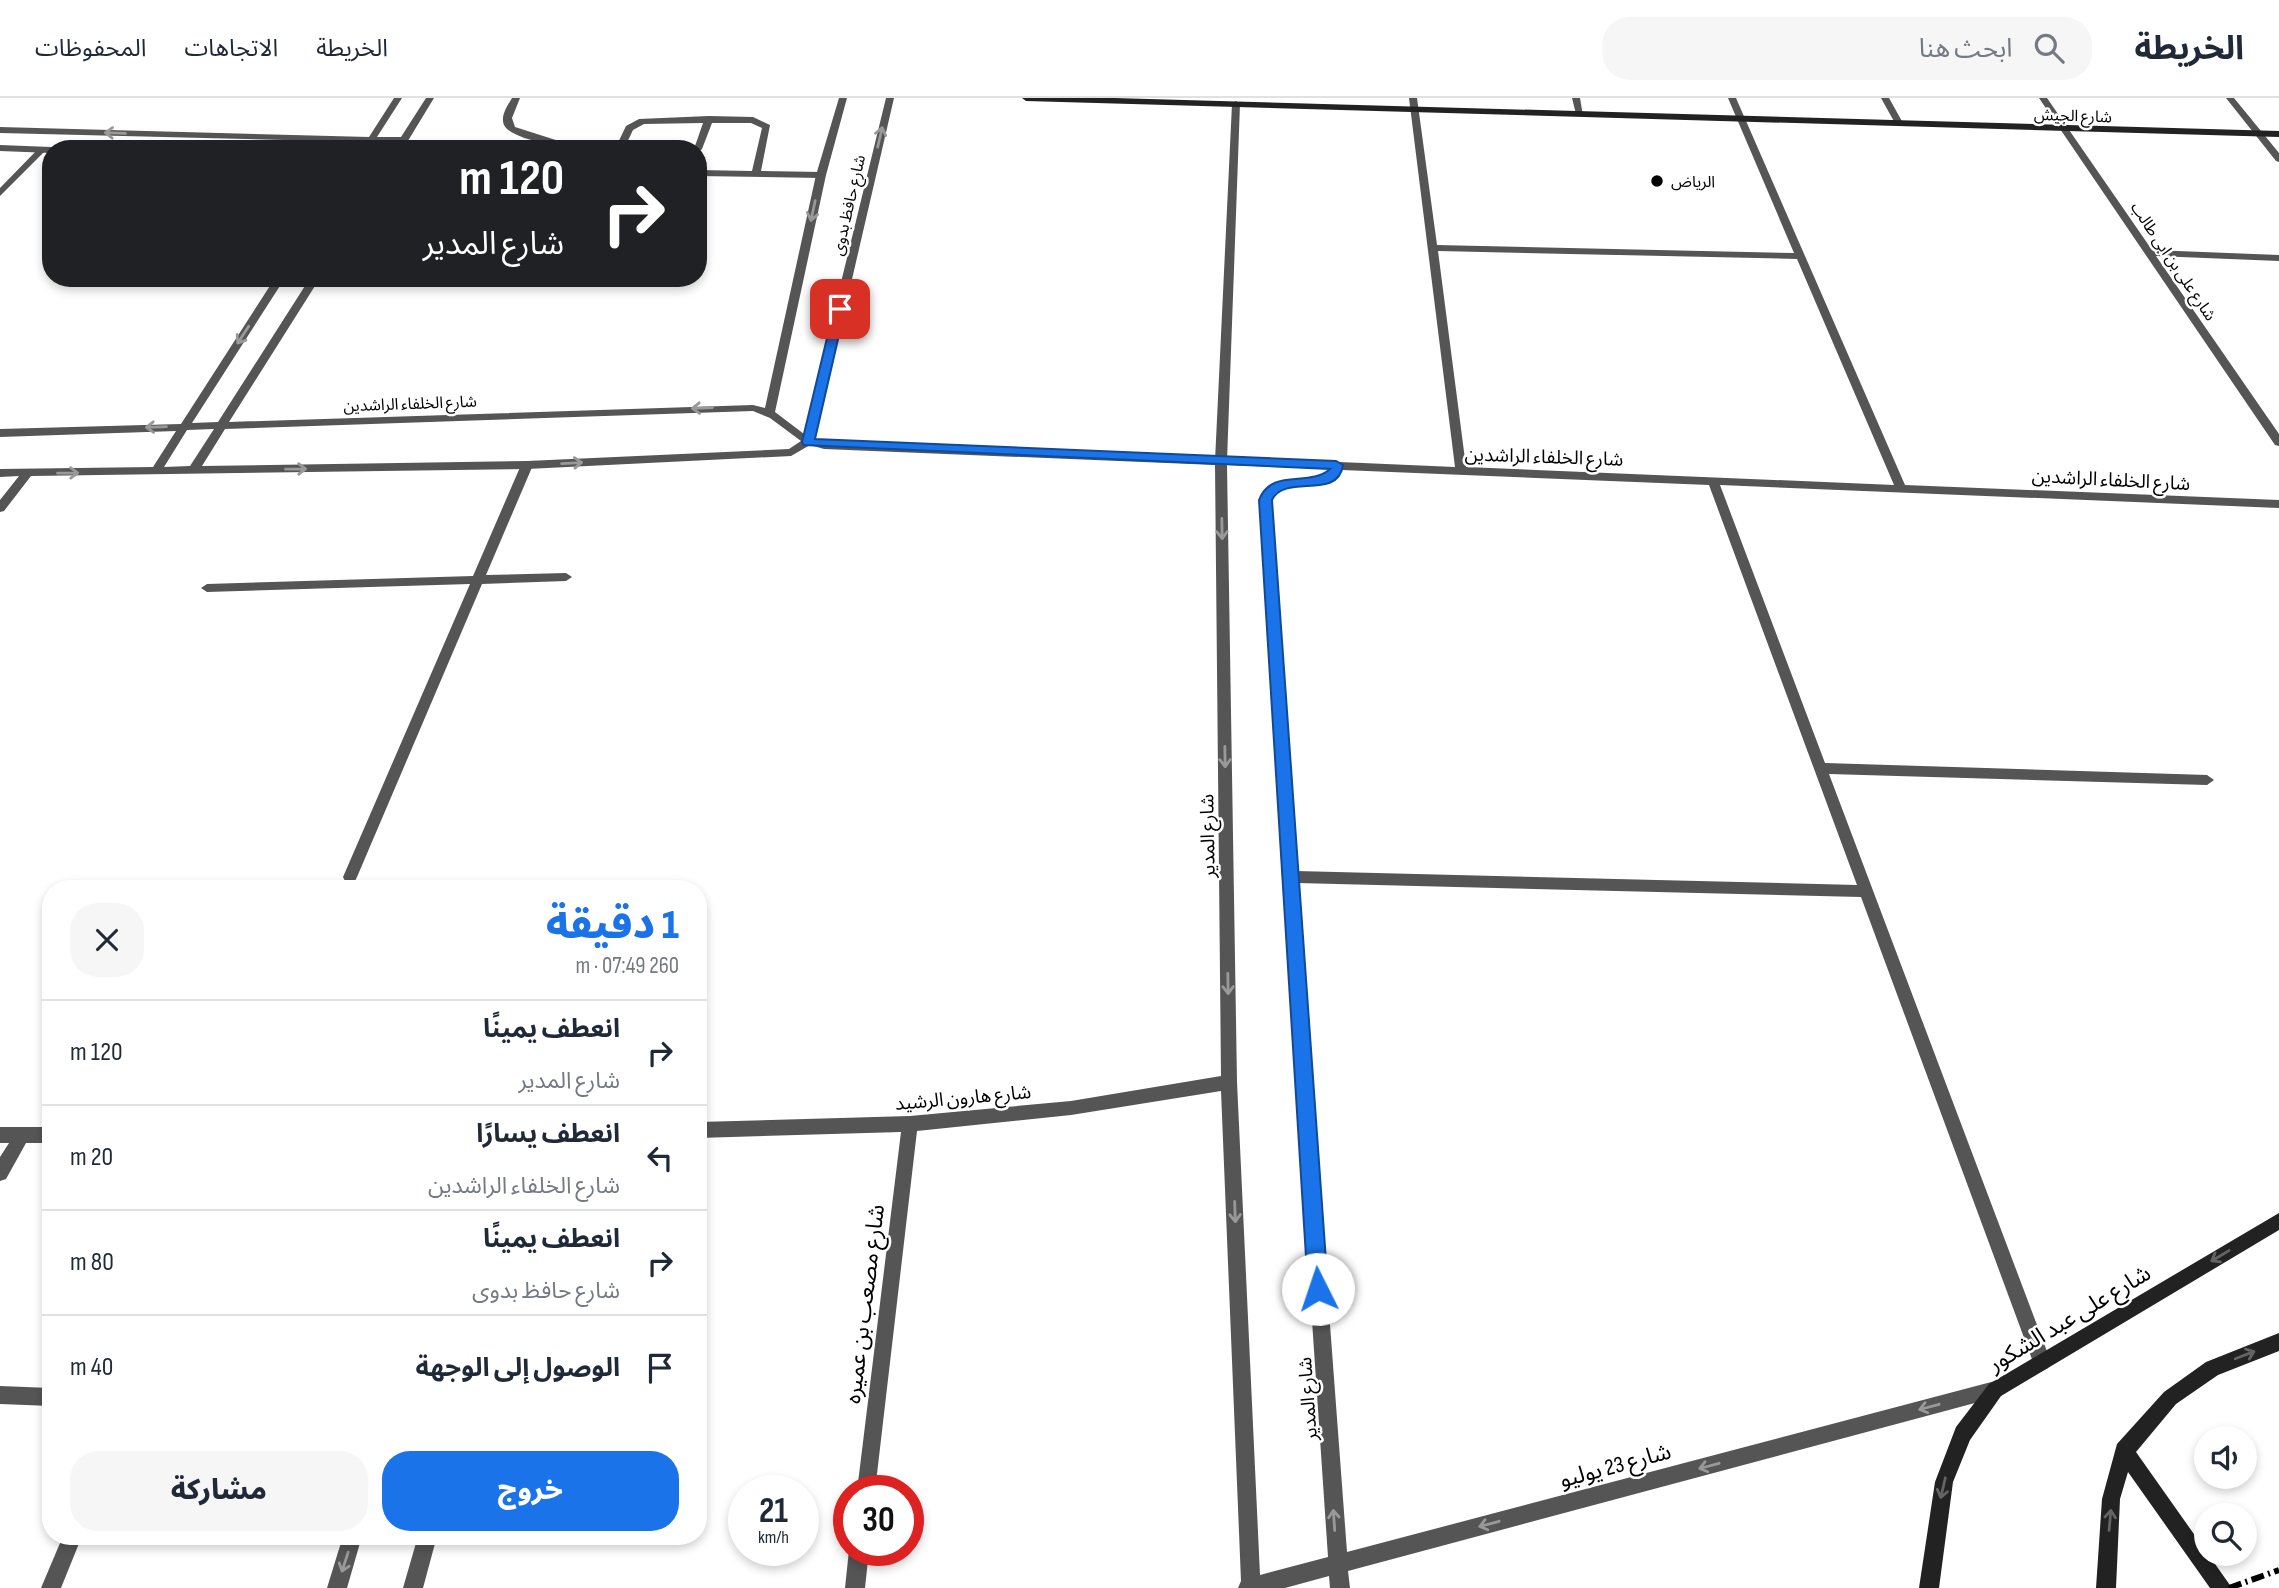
<!DOCTYPE html>
<html lang="ar">
<meta charset="utf-8">
<style>
body{margin:0;font-family:"Sofia Sans Condensed","Noto Sans Arabic",sans-serif;background:#f6f6f7;color:#1f2937;direction:rtl;height:100vh;display:flex;flex-direction:column;font-size:26px;white-space:nowrap}
*{box-sizing:border-box;margin:0}
p{font-size:23px;color:#747a83}
.icon{flex:none;width:38px;height:38px;fill:none;stroke:currentColor;stroke-width:2;stroke-linecap:round;stroke-linejoin:round}
.map{position:relative;flex:1;overflow:hidden;direction:ltr}
.sheet{position:absolute;left:42px;top:782px;width:665px;height:665px;display:flex;flex-direction:column;background:#fff;border-radius:28px;box-shadow:0 4px 10px #0003;direction:rtl}
.sheet>*{flex:none}
.guide{position:absolute;left:42px;top:42px;width:665px;height:147px;border-radius:28px;box-shadow:0 4px 10px #0003;direction:rtl;background:#202124;color:#fff;overflow:hidden}
.fabs{position:absolute;left:2194px;top:1328px;display:grid;gap:14px}
.fabs a{display:grid;place-items:center;width:63px;height:63px;border-radius:50%;background:#fff;box-shadow:0 4px 10px #0003;font-size:35px}
.speed{position:absolute;left:728px;top:1377px;display:flex;gap:14px;font-size:35px;font-weight:700;text-align:center}
.speed>*{display:grid;place-content:center;width:91px;height:91px;border-radius:50%;background:#fff;box-shadow:0 4px 10px #0003;line-height:1}
.speed small{font-size:18px;font-weight:400}
.speed .limit{border:10px solid #d22;background:#fff;color:#111}
.pin{position:absolute;display:grid;place-items:center;width:60px;height:60px;color:#fff;margin:-30px;border-radius:14px;box-shadow:0 4px 10px #0006}
.me{position:absolute;width:77px;margin:-38px;rotate:356deg;stroke-linejoin:round;filter:drop-shadow(0 0 5px #0008)}
.turn{display:flex;align-items:center;gap:24px;height:147px;padding:0 28px;font-size:32px}
.turn .icon{width:91px;height:91px;stroke-width:2.5}
.turn b{display:block;font-size:49px;line-height:60px}
.round{display:grid;place-items:center;flex:none;width:74px;height:74px;border-radius:28px;background:#f6f6f7}
.overview{display:flex;align-items:center;justify-content:space-between;height:119px;padding:0 28px}
h1{font-size:42px;font-weight:800;line-height:52px;color:#1a73e8}
.primary-button{display:flex;gap:14px;margin-top:auto;padding:14px 28px}
.primary-button a{flex:1;height:80px;border-radius:28px;background:#1a73e8;color:#fff;font-size:28px;font-weight:800;line-height:80px;text-align:center}
.primary-button a+a{background:#f6f6f7;color:#1f2937}
ul{padding:0;list-style:none}
li{display:flex;align-items:center;gap:21px;height:105px;padding:0 28px;border-top:2px solid #e0e1e3}
li div{flex:1}
li b{display:block;font-size:26px}
li em{font-style:normal}
header{display:flex;align-items:center;gap:42px;box-sizing:border-box;height:98px;padding:0 35px;background:#fff;border-bottom:2px solid #e0e1e3}
header strong{font-size:33px}
nav{display:flex;gap:38px;margin-inline-start:auto;font-size:24px}
.search{width:490px;height:63px;background:#f6f6f7;display:flex;align-items:center;gap:18px;box-sizing:border-box;padding:0 24px;border-radius:28px;color:#747a83;font-size:26px}
.map>svg:first-child{display:block}
</style>
<header>
<strong>الخريطة</strong>
<div class="search"><svg class="icon" aria-label="search" viewBox="0 0 24 24"><circle cx="10" cy="10" r="6"/><path d="M15 15l6 6"/></svg>ابحث هنا</div>
<nav><a>الخريطة</a><a>الاتجاهات</a><a>المحفوظات</a></nav>
</header>
<div class="map">
<svg width="2279" height="1490" viewBox="0 0 2279 1490">
<rect width="100%" height="100%" fill="#fff"/>
<g fill="none" stroke-linecap="round" stroke-linejoin="round">
<!-- lane -->
<g fill="#555" fill-rule="evenodd">
<path d="M512 0H520L512 20 515 29 584 51C569 51 511 42 504 27 500 18 508 7 512 0Z"/>
<path d="M1236 3 1240 6 1227 363 1221 367 1215 363 1232 6Z"/>
<path d="M709 18 753 19 770 27 761 73 821 74 826 77 821 80 698 78V72L752 73 762 30 751 25H712L702 51 698 54V51H694L703 25 644 26 633 32 624 51H615L626 28 639 21Z"/>
<path d="M40 49 47 51 0 98V90Z"/>
<path d="M527 363 533 367 486 477 566 475 572 479 566 483 482 486 357 779 355 783H345L343 779 470 486 207 494 201 490 207 486 473 478 521 367Z"/>
</g>
<!-- street -->
<g fill="#555" fill-rule="evenodd">
<path d="M394 0H402L377 39H401L426 0H434L403 51H395L398 45 374 44 368 49 364 46 365 44 0 35V29L369 39Z"/>
<path d="M839 0H847L826 77 775 314 804 336 886 0H894L815 341 1455 369 1409 0H1417L1437 147 1794 155 1728 0H1736L1905 387 2279 402V410L1720 387 1825 665 2207 677 2214 682 2207 687 1829 676 2051 1264 2048 1270 2042 1273 2036 1270 2033 1264 1861 799 1297 785 1347 1454 1995 1283 2001 1286 2004 1292 2001 1298 1348 1473 1350 1490H1330L1329 1478 1285 1490H1238L1241 1483 1221 993 1071 1017 917 1033 875 1393H857L901 1034 698 1040V1024L910 1018 1071 1003 1221 978 1215 367 824 351 810 347 791 358 527 371 31 378 4 413 0 414V402L19 378 0 379V371L153 369 176 333 0 339V331L181 326 275 180H285L192 325 218 324 310 180H320L229 324 753 307 765 310 816 77ZM1438 153 1797 161 1894 387 1466 369ZM753 313 770 320 801 343 789 351 527 363 202 368 225 331ZM214 331 190 368 164 369 187 332ZM1227 367 1330 371C1306 392 1281 367 1259 402L1282 779 1328 1459 1260 1477 1237 984ZM1342 372 1709 387 1857 787 1296 773 1271 402C1287 377 1326 398 1342 372Z"/>
<path d="M1572 0H1580L1583 18 1576 16Z"/>
<path d="M1881 0H1889L1903 25 1902 27H1896Z"/>
<path d="M2039 0H2047L2152 152 2279 157V163L2156 158 2279 336V348L2275 347Z"/>
<path d="M2226 0H2234L2279 55V64L2276 63Z"/>
<path d="M0 47 51 49 55 51H51V55L0 53Z"/>
<path d="M0 1029H51V1045H26L6 1081 0 1083V1059L9 1045H0Z"/>
<path d="M0 1288 51 1290V1308L0 1306Z"/>
<path d="M63 1438H82L61 1490H41Z"/>
<path d="M343 1438H362L347 1490H327Z"/>
<path d="M418 1438H437L423 1490H403Z"/>
<path d="M849 1452H869L865 1490H845Z"/>
</g>
<!-- secondary -->
<g fill="#222" fill-rule="evenodd">
<path d="M1022 0H1114L2279 33V39L1026 3Z"/>
<path d="M2279 1115V1132L2001 1298 1970 1342 1953 1384 1939 1490H1919L1935 1384 1956 1329 1989 1286Z"/>
<path d="M2279 1235V1253L2218 1277 2176 1306 2136 1354 2232 1490H2210L2128 1374 2120 1401 2116 1490H2096L2102 1401 2117 1346 2164 1294 2206 1264Z"/>
</g>
<!-- rail -->
<path stroke="#000" stroke-width="6" stroke-dasharray="13 4.5 2 4.5" stroke-linecap="butt" d="M2229 1490 2279 1472"/>
</g>
<!-- one-way arrows -->
<defs><path id="oneway-shaft" d="M-6 0H5M1.5-3L5.5 0L1.5 3" fill="none" stroke-width="1.6" stroke-linecap="round" stroke-linejoin="round" transform="scale(1.75)"/></defs>
<g stroke="#999">
<use href="#oneway-shaft" transform="translate(115 35) rotate(-178)"/>
<use href="#oneway-shaft" transform="translate(880 39) rotate(-77)"/>
<use href="#oneway-shaft" transform="translate(813 113) rotate(102)"/>
<use href="#oneway-shaft" transform="translate(243 237) rotate(123)"/>
<use href="#oneway-shaft" transform="translate(702 310) rotate(178)"/>
<use href="#oneway-shaft" transform="translate(156 329) rotate(178)"/>
<use href="#oneway-shaft" transform="translate(572 365) rotate(-3)"/>
<use href="#oneway-shaft" transform="translate(296 371) rotate(-1)"/>
<use href="#oneway-shaft" transform="translate(68 375) rotate(-1)"/>
<use href="#oneway-shaft" transform="translate(1222 431) rotate(89)"/>
<use href="#oneway-shaft" transform="translate(1225 659) rotate(89)"/>
<use href="#oneway-shaft" transform="translate(1228 886) rotate(89)"/>
<use href="#oneway-shaft" transform="translate(1235 1114) rotate(88)"/>
<use href="#oneway-shaft" transform="translate(1929 1309) rotate(165)"/>
<use href="#oneway-shaft" transform="translate(1709 1368) rotate(165)"/>
<use href="#oneway-shaft" transform="translate(1334 1422) rotate(-94)"/>
<use href="#oneway-shaft" transform="translate(1489 1426) rotate(165)"/>
<use href="#oneway-shaft" transform="translate(345 1464) rotate(108)"/>
</g>
<g stroke="#646464">
<use href="#oneway-shaft" transform="translate(2220 1158) rotate(149)"/>
<use href="#oneway-shaft" transform="translate(2245 1257) rotate(-21)"/>
<use href="#oneway-shaft" transform="translate(1943 1390) rotate(103)"/>
<use href="#oneway-shaft" transform="translate(2110 1422) rotate(-85)"/>
</g>
<!-- route -->
<path fill="#1a73e8" stroke="#114b97" stroke-width="2" d="M840 208 845 211 815 341 1336 363 1343 367C1338 403 1285 375 1272 402L1328 1191 1325 1198 1318 1201 1311 1198 1308 1191 1259 402C1272 369 1309 390 1330 371L804 347 802 344 834 211Z"/>
<!-- markers -->
<circle fill="#000" stroke="#fff" stroke-width="2.5" cx="1657" cy="83" r="7"/>
<g text-anchor="middle" stroke-width="5" stroke-linejoin="round" paint-order="stroke">
<!-- far-street labels -->
<g font-size="16" fill="#000" stroke="#fff">
<text transform="translate(2073 17) rotate(2)" y="6">شارع الجيش</text>
<text transform="translate(848 107) rotate(-77)" y="6">شارع حافظ بدوى</text>
<text transform="translate(2174 163) rotate(56)" y="6">شارع على بن ابى طالب</text>
<text transform="translate(410 305) rotate(-2)" y="6">شارع الخلفاء الراشدين</text>
</g>
<!-- far-poi labels -->
<g font-size="16" fill="#000" stroke="#fff" text-anchor="start">
<text x="1671" y="89">الرياض</text>
</g>
<!-- street labels -->
<g font-size="19" fill="#000" stroke="#fff">
<text transform="translate(1544 358) rotate(2)" y="7">شارع الخلفاء الراشدين</text>
<text transform="translate(2111 381) rotate(3)" y="7">شارع الخلفاء الراشدين</text>
<text transform="translate(1207 738) rotate(-91)" y="7">شارع المدير</text>
<text transform="translate(963 999) rotate(-5)" y="7">شارع هارون الرشيد</text>
<text transform="translate(1307 1301) rotate(-94)" y="7">شارع المدير</text>
</g>
<!-- near-street labels -->
<g font-size="23" fill="#000" stroke="#fff">
<text transform="translate(864 1206) rotate(-83)" y="8">شارع مصعب بن عميره</text>
<text transform="translate(2069 1220) rotate(-31)" y="8">شارع على عبد الشكور</text>
<text transform="translate(1615 1367) rotate(-15)" y="8">شارع 23 يوليو</text>
</g>
</g>
</svg>
<div class="fabs">
<a><svg class="icon" aria-label="sound" viewBox="0 0 24 24"><path d="M4 9h4l5-4v14l-5-4H4zM17 9q2 3 0 6"/></svg></a>
<a><svg class="icon" aria-label="search" viewBox="0 0 24 24"><circle cx="10" cy="10" r="6"/><path d="M15 15l6 6"/></svg></a>
</div>
<div class="speed"><div>21<small>km/h</small></div><div class="limit">30</div></div>
<div class="pin" style="left:840px;top:211px;background:#d93025"><svg class="icon" aria-label="arrive" viewBox="0 0 24 24"><path d="M6 21V4h12l-3 4 3 4H6"/></svg></div>
<svg class="me" style="left:1318px;top:1191px" viewBox="-20 -20 40 40"><circle r="19" fill="#fff"/><path d="M0-13L10 11 0 6-10 11z" fill="#1a73e8"/></svg>
<div class="guide">
<div class="turn"><svg class="icon" aria-label="right" viewBox="0 0 24 24"><path d="M7 20v-9h11M14 6l5 5-5 5"/></svg><div><b>120 m</b>شارع المدير</div></div>
</div>
<section class="sheet">
<div class="overview"><div><h1>1 دقيقة</h1><p>260 m · 07:49</p></div><a class="round"><svg class="icon" aria-label="close" viewBox="0 0 24 24"><path d="M6 6l12 12M18 6L6 18"/></svg></a></div>
<ul>
<li><svg class="icon" aria-label="right" viewBox="0 0 24 24"><path d="M7 20v-9h11M14 6l5 5-5 5"/></svg><div><b>انعطف يمينًا</b><p>شارع المدير</p></div><em>120 m</em></li>
<li><svg class="icon" aria-label="left" viewBox="0 0 24 24"><path d="M17 20v-9H6M10 6l-5 5 5 5"/></svg><div><b>انعطف يسارًا</b><p>شارع الخلفاء الراشدين</p></div><em>20 m</em></li>
<li><svg class="icon" aria-label="right" viewBox="0 0 24 24"><path d="M7 20v-9h11M14 6l5 5-5 5"/></svg><div><b>انعطف يمينًا</b><p>شارع حافظ بدوى</p></div><em>80 m</em></li>
<li><svg class="icon" aria-label="arrive" viewBox="0 0 24 24"><path d="M6 21V4h12l-3 4 3 4H6"/></svg><div><b>الوصول إلى الوجهة</b></div><em>40 m</em></li>
</ul>
<div class="primary-button"><a>خروج</a><a>مشاركة</a></div>
</section>
</div>
